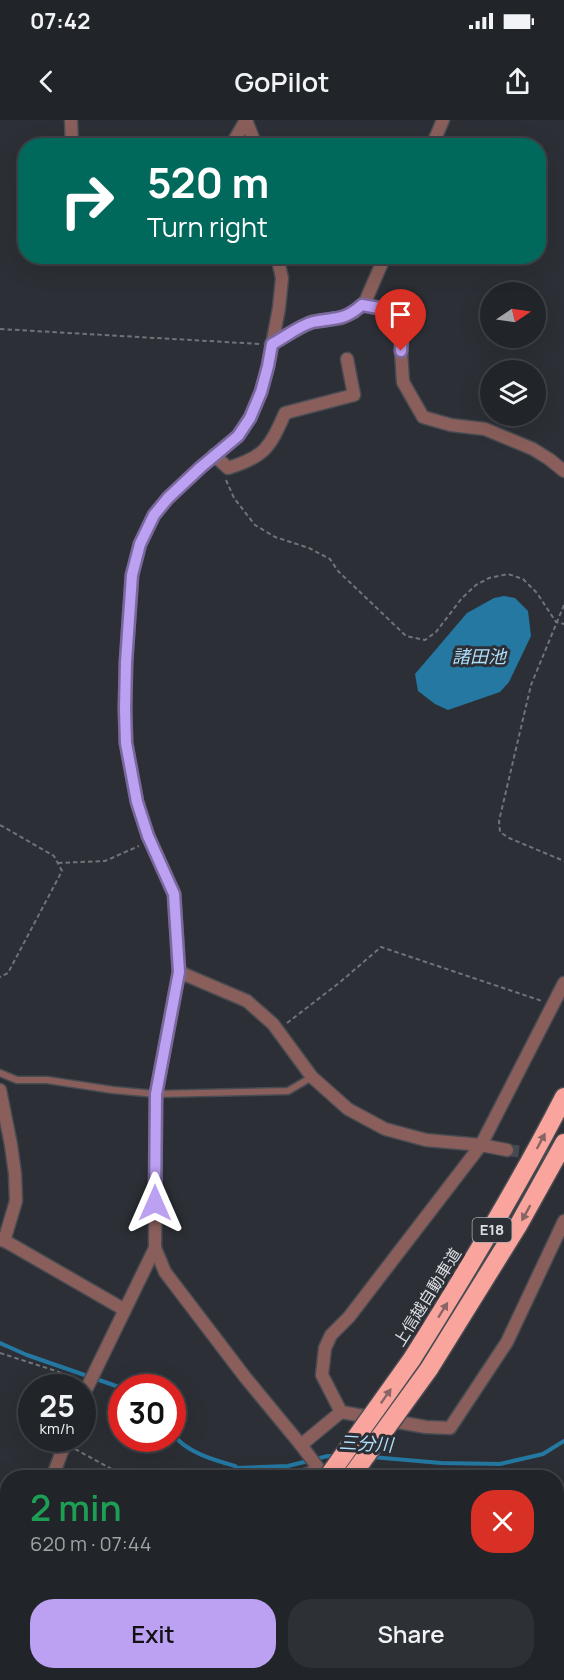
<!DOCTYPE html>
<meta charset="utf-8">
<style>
body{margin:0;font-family:Manrope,"Noto Sans JP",sans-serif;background:#2d3034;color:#f1f3f6;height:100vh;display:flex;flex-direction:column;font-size:22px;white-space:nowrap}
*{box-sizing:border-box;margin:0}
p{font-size:20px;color:#a2a4a8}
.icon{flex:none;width:33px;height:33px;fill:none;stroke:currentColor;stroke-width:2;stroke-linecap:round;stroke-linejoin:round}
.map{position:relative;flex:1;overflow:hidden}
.sheet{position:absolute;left:0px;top:1350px;width:564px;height:210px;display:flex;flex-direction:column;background:#212428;border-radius:24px 24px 0 0;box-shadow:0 6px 24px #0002,0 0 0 2px #3e4145}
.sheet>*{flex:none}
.guide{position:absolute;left:18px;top:18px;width:528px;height:126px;border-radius:24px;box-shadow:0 6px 24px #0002,0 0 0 2px #3e4145;background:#00695c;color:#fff;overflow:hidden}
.needle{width:39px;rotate:77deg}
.buttons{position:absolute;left:480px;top:162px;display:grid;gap:12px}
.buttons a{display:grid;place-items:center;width:66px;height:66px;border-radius:50%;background:#212428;box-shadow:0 6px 24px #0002,0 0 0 2px #3e4145;font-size:30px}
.speed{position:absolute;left:18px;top:1254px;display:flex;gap:12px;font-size:30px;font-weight:700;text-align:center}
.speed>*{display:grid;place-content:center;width:78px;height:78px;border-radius:50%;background:#212428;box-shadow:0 6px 24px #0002,0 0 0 2px #3e4145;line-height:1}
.speed small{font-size:15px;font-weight:400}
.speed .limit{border:9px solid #d22;background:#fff;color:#111}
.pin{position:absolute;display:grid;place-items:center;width:51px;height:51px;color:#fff;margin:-62px -26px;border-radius:50% 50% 50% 0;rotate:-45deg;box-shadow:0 0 6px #0007}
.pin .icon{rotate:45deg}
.me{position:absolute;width:66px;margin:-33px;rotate:0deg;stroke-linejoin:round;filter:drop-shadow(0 0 4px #0008)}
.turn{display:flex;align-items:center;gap:21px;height:126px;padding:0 30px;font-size:27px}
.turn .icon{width:78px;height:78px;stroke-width:2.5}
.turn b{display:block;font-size:42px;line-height:51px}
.round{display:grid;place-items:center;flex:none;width:63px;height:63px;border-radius:24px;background:#2d3034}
.overview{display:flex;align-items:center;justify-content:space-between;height:102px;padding:0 30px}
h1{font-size:36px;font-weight:600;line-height:45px;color:#1e9e55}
.primary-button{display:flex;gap:12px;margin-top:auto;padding:12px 30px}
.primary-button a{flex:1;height:69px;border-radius:24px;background:#bca0f2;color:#111;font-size:24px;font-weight:600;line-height:69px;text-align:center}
.primary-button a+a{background:#2d3034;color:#f1f3f6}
.status{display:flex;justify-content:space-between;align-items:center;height:42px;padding:0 30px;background:#212428;direction:ltr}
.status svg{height:16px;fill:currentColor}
header{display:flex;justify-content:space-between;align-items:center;height:78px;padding:0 30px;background:#212428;font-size:27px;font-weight:600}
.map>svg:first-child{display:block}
</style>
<div class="status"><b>07:42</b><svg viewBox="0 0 49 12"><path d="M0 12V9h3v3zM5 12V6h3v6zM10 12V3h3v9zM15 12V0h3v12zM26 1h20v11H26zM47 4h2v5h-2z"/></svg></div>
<header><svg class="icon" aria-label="back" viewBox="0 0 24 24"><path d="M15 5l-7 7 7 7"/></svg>GoPilot<svg class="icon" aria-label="share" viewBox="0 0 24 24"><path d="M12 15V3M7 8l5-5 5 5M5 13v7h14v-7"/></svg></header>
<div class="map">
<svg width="564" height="1560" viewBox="0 0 564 1560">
<rect width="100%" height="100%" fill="#2c3036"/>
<!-- water -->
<path fill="#2478a2" d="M504 476 515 478 528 491 531 516 509 562 500 572 448 590 435 584 418 571 415 554 467 493 494 478Z"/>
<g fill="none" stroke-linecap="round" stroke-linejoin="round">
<!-- stream -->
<g stroke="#2478a2" stroke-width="4">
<path d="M0 1223 27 1235 122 1268"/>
<path d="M172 1313C185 1332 214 1340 235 1346L237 1348 288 1346 308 1341"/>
<path d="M372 1337 441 1343 500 1344 543 1334 564 1321"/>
<path d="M315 1339 328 1336H334"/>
</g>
<!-- minor-tunnel -->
<path stroke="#464a50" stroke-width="12" stroke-dasharray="12 6" stroke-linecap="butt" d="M507 1030 563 1037"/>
<defs>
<path id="service" d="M0 953 17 960H47L113 970 156 974 288 971 312 957"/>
<g id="minor">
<path d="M71 0 72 26"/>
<path d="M246 0 256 26"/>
<path d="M231 26 246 0"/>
<path d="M432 26 443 0"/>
<path d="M362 185 385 189 396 196 402 212 401 231 403 262 423 297 451 305 485 309 533 329 549 339 564 351"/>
<path d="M271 224 311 202 341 198 354 192 365 182 385 136"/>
<path d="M214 335 228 348C265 337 270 327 285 293L354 275 347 239"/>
<path d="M179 852 247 881 273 904 312 957 348 989 385 1009 426 1020 481 1025 507 1030"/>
<path d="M0 970 11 1025 15 1054 16 1081 4 1121"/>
<path d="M0 1118 125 1190"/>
<path d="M155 1128 165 1152 245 1257 301 1325 319 1349 323 1358"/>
<path d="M82 1278 155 1128 156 974 179 852 174 774 148 716 137 682 126 623 125 589 126 542 132 455 140 424 154 395 168 378 201 347 238 316 250 298 261 272 268 246 279 188 282 158 277 136"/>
<path d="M341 1292 322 1255 325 1228 331 1215 349 1197 481 1025 564 863"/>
<path d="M341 1292 426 1307 450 1308 507 1222 564 1101"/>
<path d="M301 1325 341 1292"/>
<path d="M52 1358 67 1318"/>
<path d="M298 1358 319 1349"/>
<path d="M8 1490 5 1496 8 1530"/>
<path d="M18 1552 22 1560"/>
<path d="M251 1552 259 1560"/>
<path d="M34 1560 40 1552"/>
<path d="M380 1560 381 1552"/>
</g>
<g id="primary">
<path d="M556 1443 564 1433"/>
<path d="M452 1560 459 1552"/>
</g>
<g id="motorway">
<path d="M412 1239C466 1153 518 1067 564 977"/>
<path d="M429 1249 519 1104 564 1023"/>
<path d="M146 1560 154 1552"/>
<path d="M181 1560 188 1552"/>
<path d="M203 1560 209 1552"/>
</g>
</defs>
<!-- service casing -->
<use href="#service" stroke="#484c52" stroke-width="9"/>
<!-- minor casing -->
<use href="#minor" stroke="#484c52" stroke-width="15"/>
<!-- primary casing -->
<use href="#primary" stroke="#484c52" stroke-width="18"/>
<!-- motorway casing -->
<use href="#motorway" stroke="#484c52" stroke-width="21"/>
<!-- path -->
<g stroke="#707379" stroke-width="2" stroke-dasharray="4.5 3" stroke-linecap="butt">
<path d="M0 209 260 224"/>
<path d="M226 360 234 378 255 405 275 417 309 428 330 439 338 451 406 516 425 520 436 512 462 478 476 465 489 458 508 454 523 459 537 473 556 502 564 504"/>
<path d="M564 485 531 565 499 701 500 712 509 718 564 741"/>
<path d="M0 705 54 736 62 751 8 853 0 857"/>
<path d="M58 743 105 741 139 726"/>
<path d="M287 903 339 863 381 827 542 881"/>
<path d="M0 1233 56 1251 77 1260"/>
<path d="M75 1329 128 1358"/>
</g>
<!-- service -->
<use href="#service" stroke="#8a5f5b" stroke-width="6"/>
<!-- minor -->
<use href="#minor" stroke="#8a5f5b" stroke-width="12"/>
<!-- primary -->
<use href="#primary" stroke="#e38b84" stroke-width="15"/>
<!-- motorway -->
<use href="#motorway" stroke="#f9a49d" stroke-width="18"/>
<defs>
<g id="motorway-bridge">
<path d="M327 1358 412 1239"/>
<path d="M350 1358 429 1249"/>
</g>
</defs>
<!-- motorway-bridge casing -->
<use href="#motorway-bridge" stroke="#484c52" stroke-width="21" stroke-linecap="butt"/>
<!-- motorway-bridge -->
<use href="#motorway-bridge" stroke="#f9a49d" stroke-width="18"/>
</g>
<!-- one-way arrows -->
<defs><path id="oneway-solid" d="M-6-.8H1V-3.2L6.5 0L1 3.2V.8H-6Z" transform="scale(1.5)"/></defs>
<g fill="#886464">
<use href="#oneway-solid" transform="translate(541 1021) rotate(-62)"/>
<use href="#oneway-solid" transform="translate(526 1093) rotate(119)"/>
<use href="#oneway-solid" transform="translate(443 1190) rotate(-58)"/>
<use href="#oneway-solid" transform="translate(386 1276) rotate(-55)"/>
</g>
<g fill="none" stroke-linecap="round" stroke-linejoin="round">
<defs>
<path id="route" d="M155 1083 156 974 179 852 174 774 148 716 137 682 126 623 125 589 126 542 132 455 140 424 154 395 168 378 201 347 238 316 250 298 261 272 268 246 272 224C284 218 300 205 313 202 336 197 342 202 362 185L385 189 396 196 402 212 401 231"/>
</defs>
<!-- route casing -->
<use href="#route" stroke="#7a689d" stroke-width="15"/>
<!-- route -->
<use href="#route" stroke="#bca0f2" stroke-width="10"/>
</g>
<g text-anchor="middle" stroke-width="6" stroke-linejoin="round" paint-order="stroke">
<!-- shield labels -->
<rect fill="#2c3036" stroke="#a7aaaf" stroke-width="1.5" x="472.5" y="1098" width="39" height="24" rx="4.5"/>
<g font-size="15" font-weight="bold" fill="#dcdee3">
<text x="492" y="1115">E18</text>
</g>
<!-- street labels -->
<g font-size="16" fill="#dcdee3" stroke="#2c3036">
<text transform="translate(427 1177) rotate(-58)" y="6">上信越自動車道</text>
</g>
<!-- water labels -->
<g font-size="18" font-style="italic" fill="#b0dffc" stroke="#2c3036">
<text x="479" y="543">諸田池</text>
<text transform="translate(366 1324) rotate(3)" y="6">三分川</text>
</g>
</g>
</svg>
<div class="buttons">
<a><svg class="needle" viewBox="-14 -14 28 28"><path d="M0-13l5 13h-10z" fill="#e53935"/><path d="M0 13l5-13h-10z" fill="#a2a4a8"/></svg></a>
<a><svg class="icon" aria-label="layers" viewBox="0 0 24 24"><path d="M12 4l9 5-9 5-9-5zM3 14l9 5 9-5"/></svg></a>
</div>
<div class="speed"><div>25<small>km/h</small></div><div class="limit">30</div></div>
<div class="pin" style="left:401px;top:231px;background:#d93025"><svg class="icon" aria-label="arrive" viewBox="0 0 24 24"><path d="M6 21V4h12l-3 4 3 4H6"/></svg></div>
<svg class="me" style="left:155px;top:1083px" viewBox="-20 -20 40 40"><path d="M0-17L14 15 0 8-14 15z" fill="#bca0f2" stroke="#fff" stroke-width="4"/></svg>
<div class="guide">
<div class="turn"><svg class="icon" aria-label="right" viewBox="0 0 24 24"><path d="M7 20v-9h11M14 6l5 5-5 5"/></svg><div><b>520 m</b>Turn right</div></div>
</div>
<section class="sheet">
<div class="overview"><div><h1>2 min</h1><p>620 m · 07:44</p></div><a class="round" style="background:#d93025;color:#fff"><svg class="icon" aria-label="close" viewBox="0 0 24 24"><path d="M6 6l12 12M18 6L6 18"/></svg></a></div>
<div class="primary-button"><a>Exit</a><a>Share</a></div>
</section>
</div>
